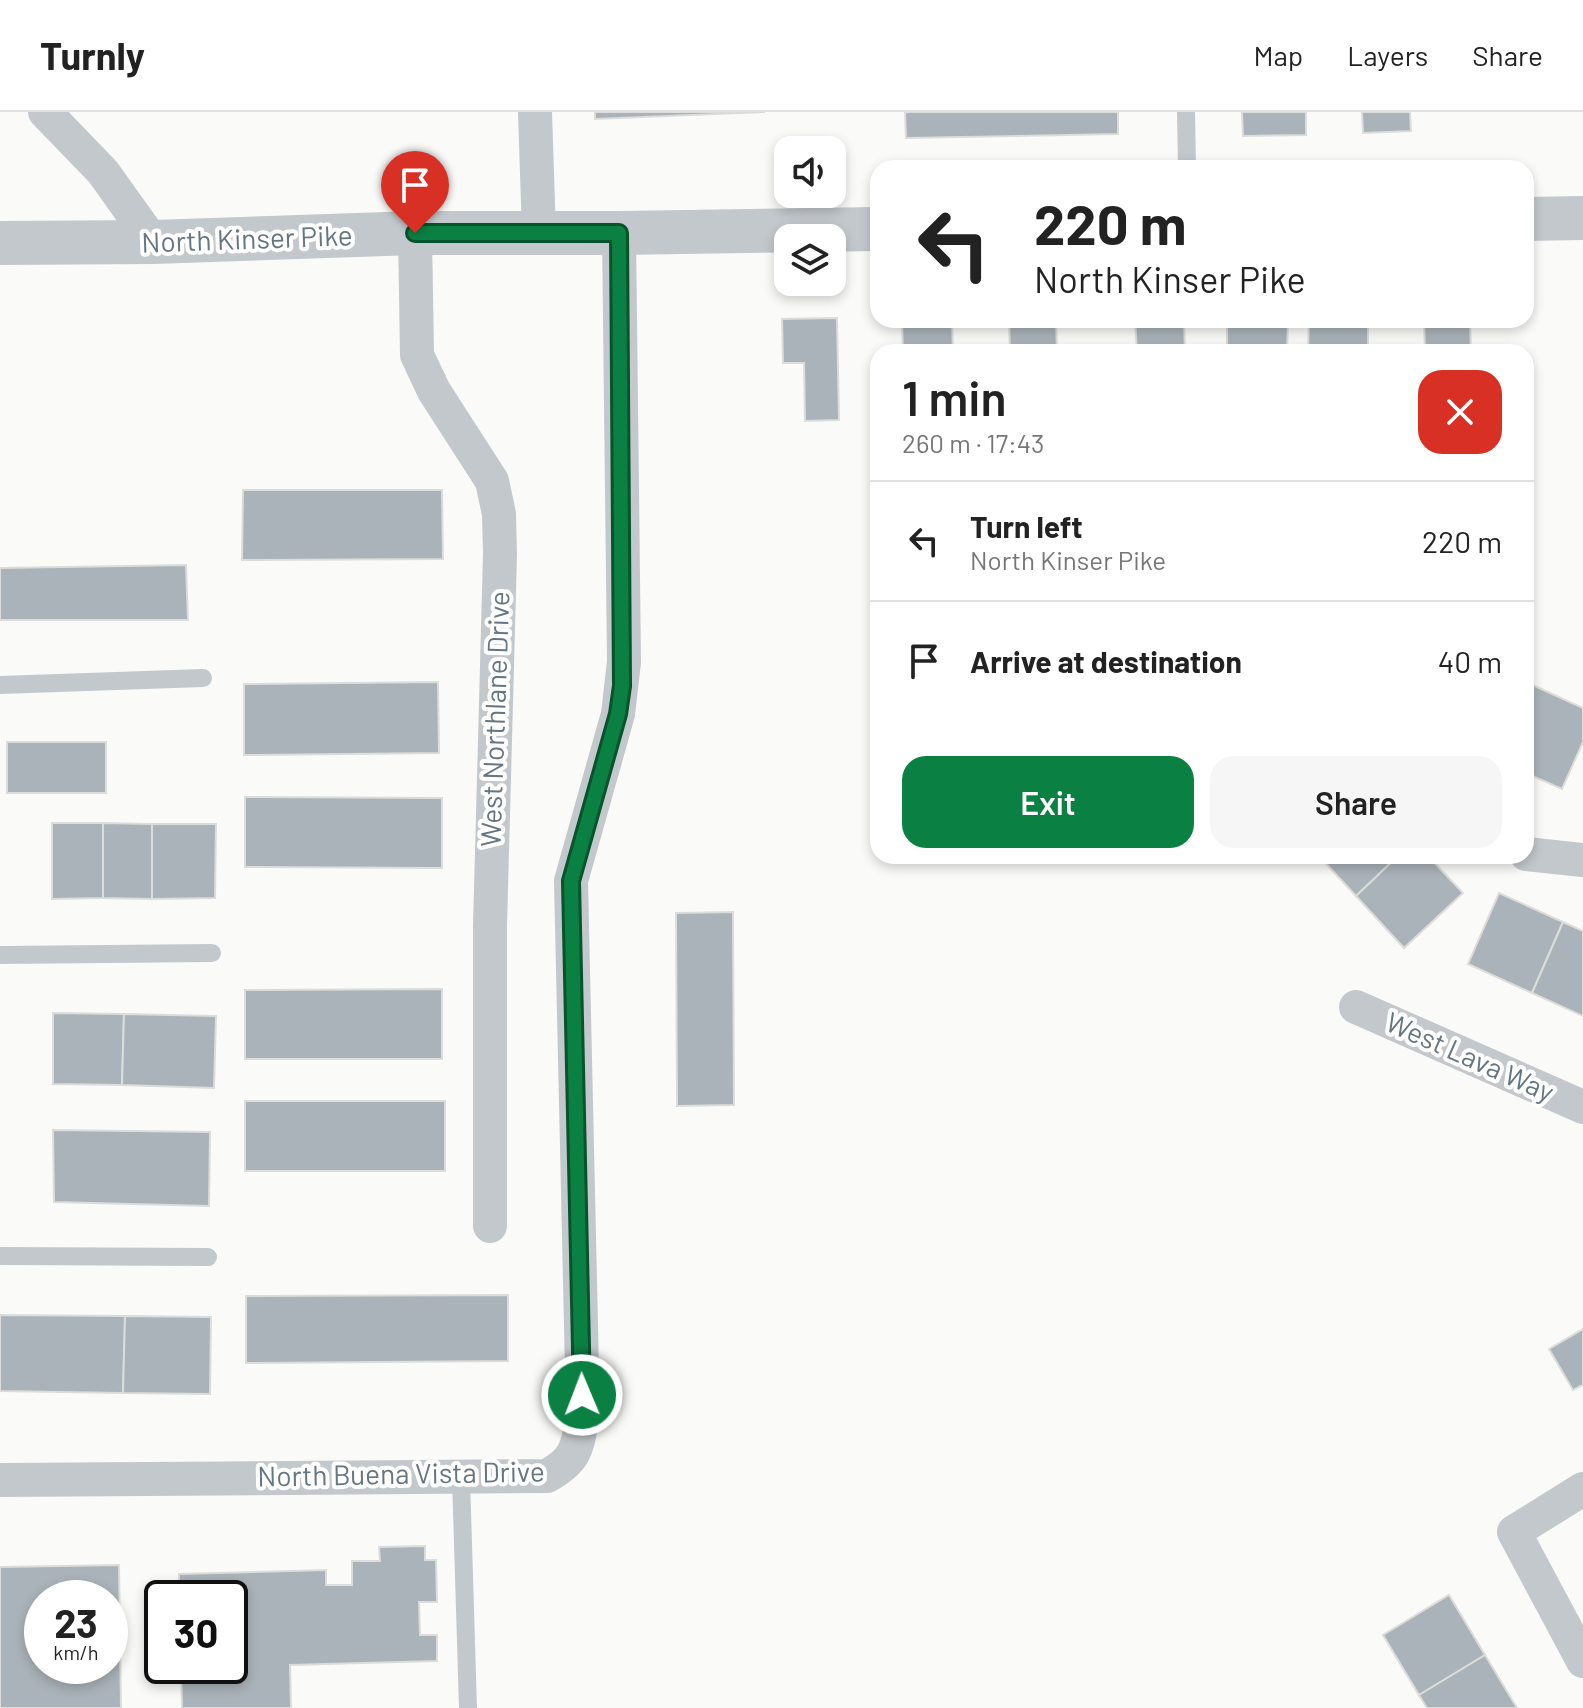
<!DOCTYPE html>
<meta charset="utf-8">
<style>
body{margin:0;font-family:Barlow,sans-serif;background:#f6f6f6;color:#222;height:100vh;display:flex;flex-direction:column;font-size:30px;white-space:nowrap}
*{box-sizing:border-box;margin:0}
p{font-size:26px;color:#767676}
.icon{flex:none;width:44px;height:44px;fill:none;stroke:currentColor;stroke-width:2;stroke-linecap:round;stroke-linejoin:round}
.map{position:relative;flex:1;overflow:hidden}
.details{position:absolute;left:870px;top:232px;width:664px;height:520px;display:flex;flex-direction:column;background:#fff;border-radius:24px;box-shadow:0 4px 12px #0003}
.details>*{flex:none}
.top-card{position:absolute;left:870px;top:48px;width:664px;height:168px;border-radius:24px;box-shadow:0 4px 12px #0003;background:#fff;color:#222;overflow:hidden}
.fabs{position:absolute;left:774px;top:24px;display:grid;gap:16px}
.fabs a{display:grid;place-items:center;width:72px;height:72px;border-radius:16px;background:#fff;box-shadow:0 4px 12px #0003;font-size:40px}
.speed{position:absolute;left:24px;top:1468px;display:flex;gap:16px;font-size:40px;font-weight:700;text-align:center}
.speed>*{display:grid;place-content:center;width:104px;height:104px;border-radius:50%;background:#fff;box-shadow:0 4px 12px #0003;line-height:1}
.speed small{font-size:20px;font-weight:400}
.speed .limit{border:4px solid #111;border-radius:12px;background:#fff;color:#111}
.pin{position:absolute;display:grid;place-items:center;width:68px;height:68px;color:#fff;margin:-82px -34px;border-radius:50% 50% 50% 0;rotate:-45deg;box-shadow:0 0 8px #0007}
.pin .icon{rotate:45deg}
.me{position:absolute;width:88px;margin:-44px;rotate:359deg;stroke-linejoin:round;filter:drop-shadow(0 0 6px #0008)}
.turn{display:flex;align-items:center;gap:28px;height:168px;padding:0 32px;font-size:36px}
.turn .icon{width:104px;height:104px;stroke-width:2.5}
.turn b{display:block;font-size:56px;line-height:68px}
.round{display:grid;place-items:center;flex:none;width:84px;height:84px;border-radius:24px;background:#f6f6f6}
.headline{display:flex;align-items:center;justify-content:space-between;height:136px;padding:0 32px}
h1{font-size:48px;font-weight:600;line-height:60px}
.cta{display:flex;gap:16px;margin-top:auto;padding:16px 32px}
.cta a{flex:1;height:92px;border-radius:24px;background:#0b8043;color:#fff;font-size:32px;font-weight:600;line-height:92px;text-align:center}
.cta a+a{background:#f6f6f6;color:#222}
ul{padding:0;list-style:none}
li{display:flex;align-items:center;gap:24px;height:120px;padding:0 32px;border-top:2px solid #e0e0e0}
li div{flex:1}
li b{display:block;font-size:30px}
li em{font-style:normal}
header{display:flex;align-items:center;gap:48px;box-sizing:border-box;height:112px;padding:0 40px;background:#fff;border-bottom:2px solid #e0e0e0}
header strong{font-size:38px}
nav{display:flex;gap:44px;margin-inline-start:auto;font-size:28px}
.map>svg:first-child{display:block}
</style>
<header>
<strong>Turnly</strong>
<nav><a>Map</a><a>Layers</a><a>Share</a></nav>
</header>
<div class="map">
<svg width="1583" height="1596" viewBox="0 0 1583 1596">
<rect width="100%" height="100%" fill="#fafaf8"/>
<!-- building -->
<g fill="#aab3b9" stroke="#dcdcda" stroke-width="2" fill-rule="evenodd">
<path d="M595 0H765L595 7Z"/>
<path d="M905 0H1118V22L906 26Z"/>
<path d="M1242 0H1306V23L1243 24Z"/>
<path d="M1362 0H1410L1411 19 1363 21Z"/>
<path d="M837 206 839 308 805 309 804 251H783L782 207Z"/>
<path d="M902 208H952L953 240H903Z"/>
<path d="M1009 208H1056L1057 240H1010Z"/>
<path d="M1135 208H1184L1185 240H1137Z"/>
<path d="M1227 208H1288L1287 240H1227Z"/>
<path d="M1309 208H1368V240H1308Z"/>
<path d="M1424 208H1470L1471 240H1425Z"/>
<path d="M243 378H442L443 447 242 448Z"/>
<path d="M186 453 188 508H0V456Z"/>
<path d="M438 570 439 641 244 643V572Z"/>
<path d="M1526 570 1583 596V630L1562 677 1526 661Z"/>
<rect x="7" y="630" width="99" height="51"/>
<path d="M245 685 442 686V756L245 755Z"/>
<path d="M52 711H103V786L52 787Z"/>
<path d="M103 711 152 712V787L103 786Z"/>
<path d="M152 712H216L215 786 152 787Z"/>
<path d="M1319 744H1398L1356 784Z"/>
<path d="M1398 744H1428L1463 781 1404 836 1356 784Z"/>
<path d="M1499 781 1563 810 1532 881 1468 852Z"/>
<path d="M733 800 734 993 677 994 676 801Z"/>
<path d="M1563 810 1583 819V904L1532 881Z"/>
<path d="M442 877V947H245V878Z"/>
<path d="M53 901 124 902 122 973 53 972Z"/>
<path d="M124 902 216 904 214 976 122 973Z"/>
<rect x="245" y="989" width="200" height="70"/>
<path d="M53 1018 210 1020 209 1094 54 1090Z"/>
<path d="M508 1183V1249L246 1251V1184Z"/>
<path d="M0 1203 125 1204 123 1281 0 1279Z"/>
<path d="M125 1204 211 1205 210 1282 123 1281Z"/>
<path d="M1583 1217V1273L1573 1278 1549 1237Z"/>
<path d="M425 1434V1448H436L437 1490H419L420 1523H437V1549L290 1553 291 1596H182L181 1554H230V1486H179V1462L326 1458V1473H352V1449H380L379 1435Z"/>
<path d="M119 1453 121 1596H0V1455ZM42 1486H110V1554H42Z"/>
<path d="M1449 1483 1485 1543 1419 1583 1383 1523Z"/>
<path d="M1485 1543 1517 1596H1427L1419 1583Z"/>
</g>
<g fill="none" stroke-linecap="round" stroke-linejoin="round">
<!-- service -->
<g stroke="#c3c8cc" stroke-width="18">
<path d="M1186 0 1187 56"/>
<path d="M0 573 203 566"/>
<path d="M0 843 212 841"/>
<path d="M0 1144 208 1145"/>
<path d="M461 1365 468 1596"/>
</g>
<!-- minor -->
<g stroke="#c3c8cc" stroke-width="34">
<path d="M45 0 103 60 153 130"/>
<path d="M535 0 539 122"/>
<path d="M415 121 417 243 434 279 492 369 499 402 500 442 490 814V1114"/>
<path d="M1526 742 1583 748"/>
<path d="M1356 895 1583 995"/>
<path d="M0 1368 547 1364C578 1347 577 1335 583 1302L571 769 618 602 624 550 619 121"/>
<path d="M1583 1377 1514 1420 1583 1549"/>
</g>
<!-- tertiary -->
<g stroke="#c3c8cc" stroke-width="44">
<path d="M1526 107 1583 106"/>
<path d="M0 131 153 130 415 121H619L878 117"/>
</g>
</g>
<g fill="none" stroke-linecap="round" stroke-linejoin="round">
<defs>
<path id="route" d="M415 121H619L622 574 618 602 571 769 582 1283"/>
</defs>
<!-- route casing -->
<use href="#route" stroke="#07532c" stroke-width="20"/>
<!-- route -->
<use href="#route" stroke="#0b8043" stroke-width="14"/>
</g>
<g text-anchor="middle" stroke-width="8" stroke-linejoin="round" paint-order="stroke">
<!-- street labels -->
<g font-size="28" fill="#657683" stroke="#fff">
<text transform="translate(247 127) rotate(-2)" y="10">North Kinser Pike</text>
<text transform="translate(495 607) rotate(-88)" y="10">West Northlane Drive</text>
<text transform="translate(1470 945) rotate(24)" y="10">West Lava Way</text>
<text transform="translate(401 1362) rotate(-1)" y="10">North Buena Vista Drive</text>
</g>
</g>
</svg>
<div class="fabs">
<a><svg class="icon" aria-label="sound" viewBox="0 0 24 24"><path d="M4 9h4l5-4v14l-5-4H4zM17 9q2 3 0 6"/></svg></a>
<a><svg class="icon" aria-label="layers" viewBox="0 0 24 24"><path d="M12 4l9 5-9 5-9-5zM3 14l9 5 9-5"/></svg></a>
</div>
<div class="speed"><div>23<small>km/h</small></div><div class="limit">30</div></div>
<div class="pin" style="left:415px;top:121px;background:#d93025"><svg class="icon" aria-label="arrive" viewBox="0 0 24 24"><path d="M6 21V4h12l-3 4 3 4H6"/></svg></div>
<svg class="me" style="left:582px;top:1283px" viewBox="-20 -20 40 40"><circle r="17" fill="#0b8043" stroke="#fff" stroke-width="3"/><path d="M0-11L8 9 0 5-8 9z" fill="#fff"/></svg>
<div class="top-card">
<div class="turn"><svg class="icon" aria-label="left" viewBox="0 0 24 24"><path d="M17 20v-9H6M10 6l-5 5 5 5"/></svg><div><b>220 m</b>North Kinser Pike</div></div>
</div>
<section class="details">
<div class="headline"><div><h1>1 min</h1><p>260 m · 17:43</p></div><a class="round" style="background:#d93025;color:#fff"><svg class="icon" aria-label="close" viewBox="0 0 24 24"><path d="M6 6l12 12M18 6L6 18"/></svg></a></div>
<ul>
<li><svg class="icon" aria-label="left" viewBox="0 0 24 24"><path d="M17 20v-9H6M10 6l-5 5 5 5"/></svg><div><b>Turn left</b><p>North Kinser Pike</p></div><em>220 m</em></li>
<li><svg class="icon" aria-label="arrive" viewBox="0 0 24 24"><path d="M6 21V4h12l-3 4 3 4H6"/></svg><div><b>Arrive at destination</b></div><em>40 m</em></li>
</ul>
<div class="cta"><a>Exit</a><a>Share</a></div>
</section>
</div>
